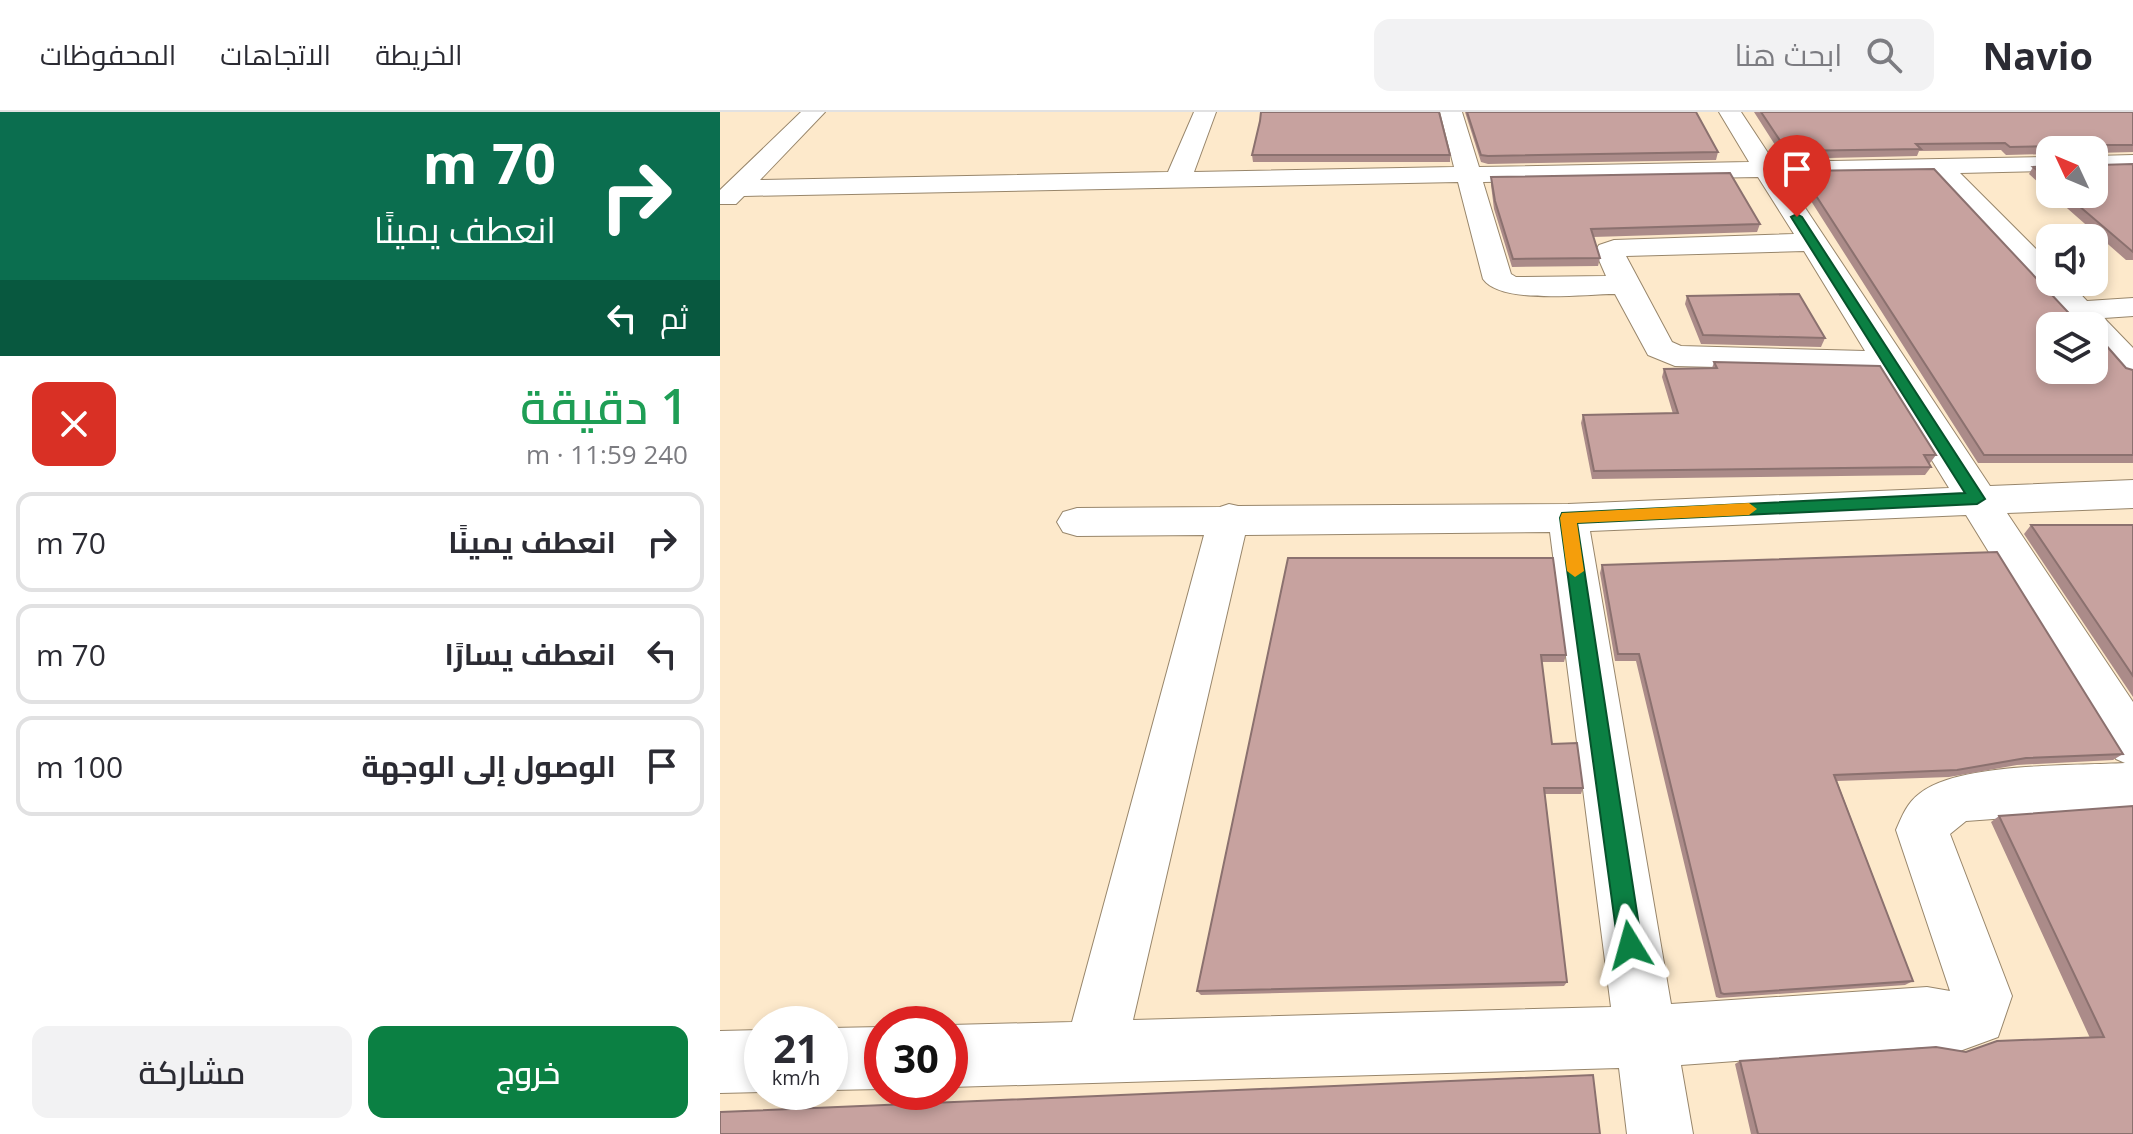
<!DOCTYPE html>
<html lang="ar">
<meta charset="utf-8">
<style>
body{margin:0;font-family:"Open Sans",Cairo,sans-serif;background:#f2f2f3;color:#2b2b33;direction:rtl;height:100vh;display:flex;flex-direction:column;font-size:30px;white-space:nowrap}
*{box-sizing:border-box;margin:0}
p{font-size:26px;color:#7c7c81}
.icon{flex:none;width:44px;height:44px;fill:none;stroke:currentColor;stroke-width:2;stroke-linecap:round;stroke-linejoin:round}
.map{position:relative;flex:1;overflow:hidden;direction:ltr}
.drawer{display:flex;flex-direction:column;background:#fff;width:720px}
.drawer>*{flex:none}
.hud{background:#0b6e4f;color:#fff;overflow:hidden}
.needle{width:52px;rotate:314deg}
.controls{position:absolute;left:1316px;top:24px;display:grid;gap:16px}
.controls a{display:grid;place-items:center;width:72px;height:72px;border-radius:16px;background:#fff;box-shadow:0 4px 12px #0003;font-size:40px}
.speed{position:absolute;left:24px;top:894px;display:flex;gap:16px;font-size:40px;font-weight:700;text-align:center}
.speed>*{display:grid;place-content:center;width:104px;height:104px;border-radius:50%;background:#fff;box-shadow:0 4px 12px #0003;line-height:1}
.speed small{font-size:20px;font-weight:400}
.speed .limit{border:12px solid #d22;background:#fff;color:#111}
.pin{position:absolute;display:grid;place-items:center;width:68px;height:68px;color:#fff;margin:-82px -34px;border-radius:50% 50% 50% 0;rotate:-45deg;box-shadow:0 0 8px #0007}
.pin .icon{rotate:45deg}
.me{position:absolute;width:88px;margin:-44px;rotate:352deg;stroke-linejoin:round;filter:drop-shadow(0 0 6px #0008)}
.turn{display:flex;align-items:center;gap:28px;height:168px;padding:0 32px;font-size:36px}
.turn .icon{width:104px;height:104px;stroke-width:2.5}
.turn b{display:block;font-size:56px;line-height:68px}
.then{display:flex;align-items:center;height:76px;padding:0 32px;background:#0003;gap:16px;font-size:30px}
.round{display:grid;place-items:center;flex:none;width:84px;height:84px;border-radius:16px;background:#f2f2f3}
.overview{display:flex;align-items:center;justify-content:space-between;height:136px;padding:0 32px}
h1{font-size:48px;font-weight:600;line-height:60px;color:#1e9e55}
.button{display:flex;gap:16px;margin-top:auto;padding:16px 32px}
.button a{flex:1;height:92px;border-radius:16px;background:#0b8043;color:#fff;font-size:32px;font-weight:600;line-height:92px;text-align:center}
.button a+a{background:#f2f2f3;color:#2b2b33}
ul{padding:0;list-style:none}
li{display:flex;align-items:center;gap:24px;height:100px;margin:0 16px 12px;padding:0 16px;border:4px solid #e1e1e2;border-radius:16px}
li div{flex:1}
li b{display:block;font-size:30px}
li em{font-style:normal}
header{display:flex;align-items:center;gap:48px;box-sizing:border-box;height:112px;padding:0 40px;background:#fff;border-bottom:2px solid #e1e1e2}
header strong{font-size:38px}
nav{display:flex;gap:44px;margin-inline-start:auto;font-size:28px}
.search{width:560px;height:72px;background:#f2f2f3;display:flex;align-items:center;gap:20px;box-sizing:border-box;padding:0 28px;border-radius:16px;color:#7c7c81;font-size:30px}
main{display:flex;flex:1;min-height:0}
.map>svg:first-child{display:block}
</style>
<header>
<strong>Navio</strong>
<div class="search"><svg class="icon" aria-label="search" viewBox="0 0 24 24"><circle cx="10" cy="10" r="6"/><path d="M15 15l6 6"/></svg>ابحث هنا</div>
<nav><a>الخريطة</a><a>الاتجاهات</a><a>المحفوظات</a></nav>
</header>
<main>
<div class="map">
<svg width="1413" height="1022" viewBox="0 0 1413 1022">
<rect width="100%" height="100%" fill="#fde9cb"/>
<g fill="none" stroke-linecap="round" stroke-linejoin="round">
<defs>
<g id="minor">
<path d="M81 0H105L40 68 448 60 474 0H496L474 60 734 55 720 0H742L759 55 1029 50 999 0H1021L1054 50 1330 45V59L1240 61 1330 151V170H1349L1367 189 1413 186V204L1384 206 1413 236V265L1401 262 1374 233V214H1357L1212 62 1064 64 1270 374 1413 368V396L1287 401 1413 590V697L1246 709 1230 722 1292 884 1278 925 1237 940 1207 935 961 953 973 1022H907L899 956 230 975V913L352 910 484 423 357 424 343 420 337 410 343 400 357 396 500 395 509 392 518 394 848 392 1229 376 1157 259 955 254 928 243 895 182C864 182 781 193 763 167L738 70 24 84 16 92H0V78ZM1038 65 1074 122 894 128 879 133 875 139 886 164 796 165 791 162 763 70ZM1084 139 1145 239 961 234 952 230 906 144ZM1246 403 1396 647 1405 651C1354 654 1237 650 1199 682 1187 691 1182 704 1176 718L1230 879 1207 875 951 892 870 419ZM830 420 891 895 413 908 525 423Z"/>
<path d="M1413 43V57L1374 58V44Z"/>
<path d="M162 915V977L110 978V916Z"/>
<path d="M42 918V980L0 981V919Z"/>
</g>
</defs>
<!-- minor casing -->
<use href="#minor" stroke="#98866b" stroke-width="2"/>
<!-- minor -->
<use href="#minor" fill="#fff" fill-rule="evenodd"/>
</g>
<!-- wall -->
<g fill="#ab8b89">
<path d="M745 0H976L998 40 996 48 768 52 761 50Z"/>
<path d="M1034 0H1413V40L1376 41V50L1379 53 1413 52V148H1406L1331 82H1374V38H1330V42L1286 43 1281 38 1199 39 1197 44 1064 47Z"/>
<path d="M540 9 730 43V50H533L532 43Z"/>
<path d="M1330 54V81L1309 62 1313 55Z"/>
<path d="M1080 59 1330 214 1406 256 1413 258V351H1258L1077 67Z"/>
<path d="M771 65 1040 112 1037 120 873 125 880 146 878 154 792 155 774 97 771 73Z"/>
<path d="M967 184 1105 226 1101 235 981 232 965 192Z"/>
<path d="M994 250 1216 343 1210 351H1208L1211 355 1205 363 872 367 861 311 863 303 953 302 942 265 944 257 992 256Z"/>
<path d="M1311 413H1413V585L1304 422Z"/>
<path d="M568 446 846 543 844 550H822L832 632 863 676 861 682H825L847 870 844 874 481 883 477 879Z"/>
<path d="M882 453 1403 642 1393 648 1297 653 1229 665 1117 669 1193 869 1185 873 999 886 996 885 916 549H895L880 461Z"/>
<path d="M1413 694V1022H1031L1015 952 1020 949 1245 940 1370 926 1271 710 1279 704Z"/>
</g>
<!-- building -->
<g fill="#c7a29f" stroke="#8b716f" stroke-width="2">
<path d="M541 0H719L730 43H532L540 9Z"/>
<path d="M747 0H976L998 40 768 44 761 43Z"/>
<path d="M1041 0H1413V33H1379L1376 36V50L1379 53 1413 52V140L1345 82H1374V38H1337L1334 34 1290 35 1285 31 1196 32 1201 37 1067 39Z"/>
<path d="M1330 54V69L1313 55Z"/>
<path d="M1214 57 1361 214H1330V258H1374V224L1377 223 1406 256 1413 258V343H1264L1080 59Z"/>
<path d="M1010 61 1040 112 871 117 880 146 793 147 775 89 771 65Z"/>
<path d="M1079 182 1105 226 983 223 967 184Z"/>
<path d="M994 250 1160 254 1216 343H1204L1211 355 874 359 863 303 958 301 944 257 997 256Z"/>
<path d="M1311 413H1413V564Z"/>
<path d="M1277 440 1403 642 1306 646 1237 658 1114 663 1193 869 1004 882 1001 881 919 542H898L882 453Z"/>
<path d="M568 446H833L846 543H821L832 632 857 631 863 676H824L847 870 477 879Z"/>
<path d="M1413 694V1022H1038L1020 949 1216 935 1246 940 1277 929 1384 925 1279 704Z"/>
<path d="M873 963 880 1022H0V1000Z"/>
</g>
<!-- route -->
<path fill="#0b8043" stroke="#07532c" stroke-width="2" d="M1077 102 1082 105 1265 387 1257 392 857 411 922 833 918 841 910 845 902 841 898 833 840 406 842 401 1245 381 1071 105Z"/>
<!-- slow -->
<path fill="#f59e0b" d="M1029 391 1037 397 1029 403 857 411 864 459 855 465 847 459 840 406 842 401Z"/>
</svg>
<div class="controls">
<a><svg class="needle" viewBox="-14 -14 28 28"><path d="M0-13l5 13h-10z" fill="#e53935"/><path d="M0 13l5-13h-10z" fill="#7c7c81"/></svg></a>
<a><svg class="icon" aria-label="sound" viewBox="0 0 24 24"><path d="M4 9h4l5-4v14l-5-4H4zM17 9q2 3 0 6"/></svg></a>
<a><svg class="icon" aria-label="layers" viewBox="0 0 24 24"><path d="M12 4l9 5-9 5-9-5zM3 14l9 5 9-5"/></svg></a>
</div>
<div class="speed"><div>21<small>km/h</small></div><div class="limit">30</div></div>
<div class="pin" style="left:1077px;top:105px;background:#d93025"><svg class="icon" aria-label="arrive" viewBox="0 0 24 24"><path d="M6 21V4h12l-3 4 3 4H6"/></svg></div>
<svg class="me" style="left:910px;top:833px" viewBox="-20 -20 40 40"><path d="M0-17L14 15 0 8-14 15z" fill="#0b8043" stroke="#fff" stroke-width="4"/></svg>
</div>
<section class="drawer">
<div class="hud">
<div class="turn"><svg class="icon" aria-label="right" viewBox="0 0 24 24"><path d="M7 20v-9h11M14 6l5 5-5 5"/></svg><div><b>70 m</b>انعطف يمينًا</div></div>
<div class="then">ثم<svg class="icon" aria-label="left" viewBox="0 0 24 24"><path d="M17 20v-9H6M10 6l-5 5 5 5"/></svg></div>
</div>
<div class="overview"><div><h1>1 دقيقة</h1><p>240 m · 11:59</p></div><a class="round" style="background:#d93025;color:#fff"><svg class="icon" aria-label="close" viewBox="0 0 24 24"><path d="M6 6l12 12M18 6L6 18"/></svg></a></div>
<ul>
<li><svg class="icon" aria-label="right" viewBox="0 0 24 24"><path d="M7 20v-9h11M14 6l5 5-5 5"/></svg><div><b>انعطف يمينًا</b></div><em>70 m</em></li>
<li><svg class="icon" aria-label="left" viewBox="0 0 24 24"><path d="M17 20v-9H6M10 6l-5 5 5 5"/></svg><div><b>انعطف يسارًا</b></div><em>70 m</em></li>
<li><svg class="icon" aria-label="arrive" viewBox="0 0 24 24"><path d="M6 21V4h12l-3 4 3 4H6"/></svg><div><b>الوصول إلى الوجهة</b></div><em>100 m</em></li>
</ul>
<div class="button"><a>خروج</a><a>مشاركة</a></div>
</section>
</main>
